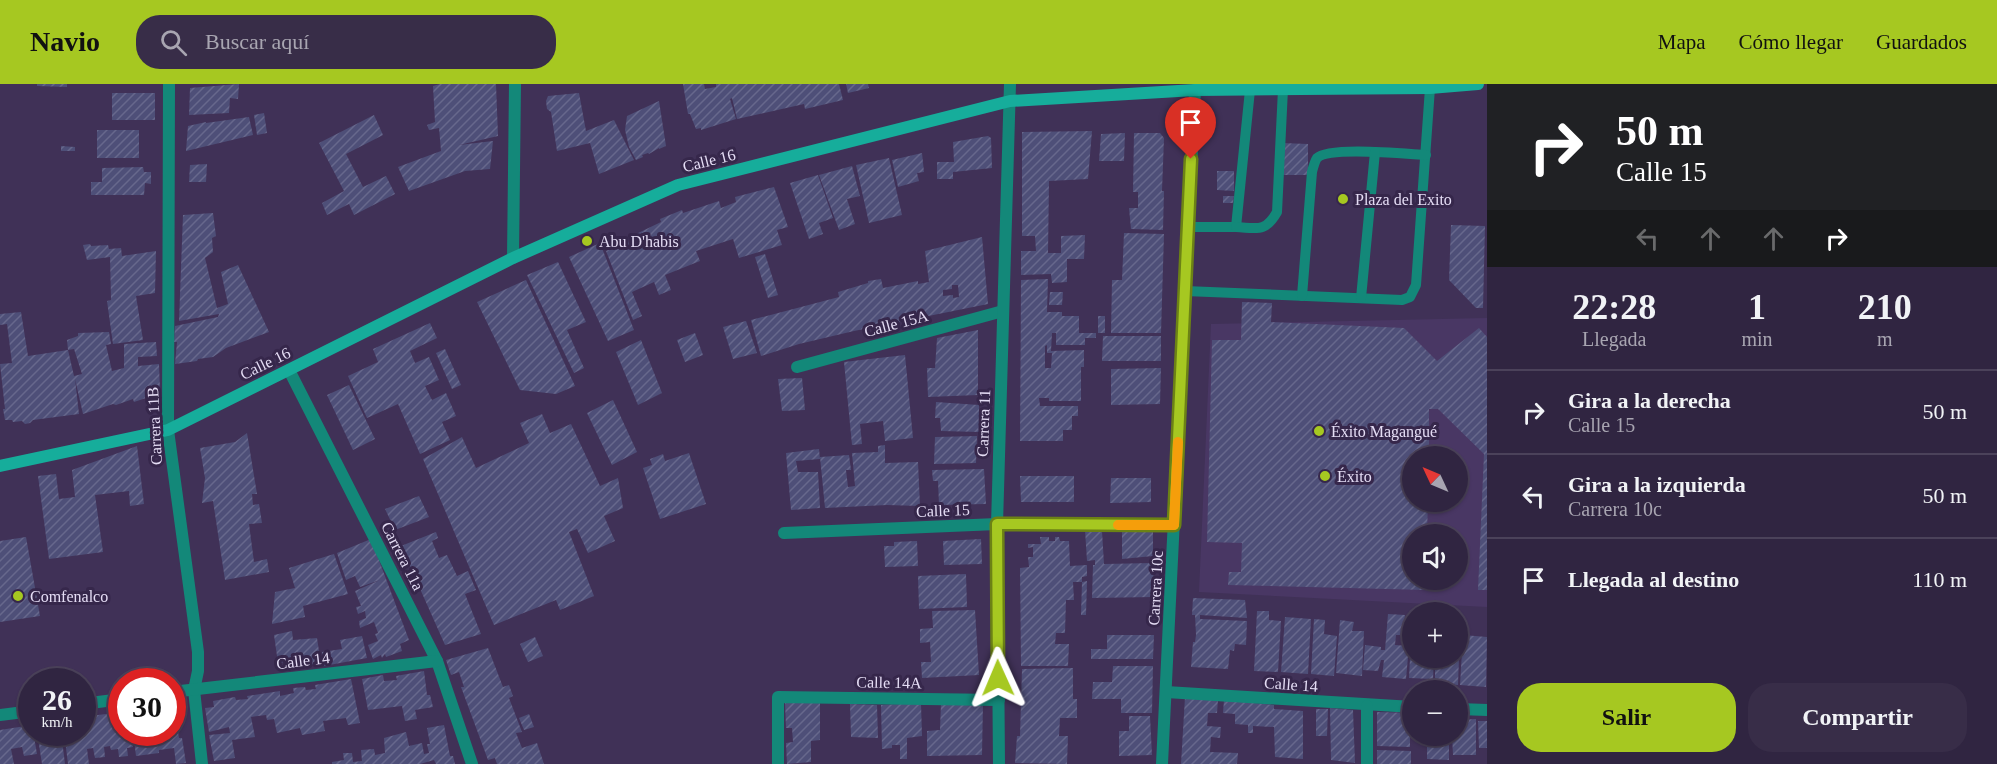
<!DOCTYPE html>
<html lang="es">
<meta charset="utf-8">
<style>
body{margin:0;font-family:"Times New Roman",serif;background:#382d48;color:#f1f3f6;height:100vh;display:flex;flex-direction:column;font-size:22px;white-space:nowrap}
*{box-sizing:border-box;margin:0}
p{font-size:20px;color:#a8a5b1}
.icon{flex:none;width:33px;height:33px;fill:none;stroke:currentColor;stroke-width:2;stroke-linecap:round;stroke-linejoin:round}
.map{position:relative;flex:1;overflow:hidden}
.panel{display:flex;flex-direction:column;background:#302541;width:510px}
.panel>*{flex:none}
.banner{background:#202124;color:#fff;overflow:hidden}
.needle{width:39px;rotate:314deg}
.buttons{position:absolute;left:1402px;top:362px;display:grid;gap:12px}
.buttons a{display:grid;place-items:center;width:66px;height:66px;border-radius:50%;background:#302541;box-shadow:0 2px 4px #0004,0 0 0 2px #4b425a;font-size:30px}
.speed{position:absolute;left:18px;top:584px;display:flex;gap:12px;font-size:30px;font-weight:700;text-align:center}
.speed>*{display:grid;place-content:center;width:78px;height:78px;border-radius:50%;background:#302541;box-shadow:0 2px 4px #0004,0 0 0 2px #4b425a;line-height:1}
.speed small{font-size:15px;font-weight:400}
.speed .limit{border:9px solid #d22;background:#fff;color:#111}
.pin{position:absolute;display:grid;place-items:center;width:51px;height:51px;color:#fff;margin:-62px -26px;border-radius:50% 50% 50% 0;rotate:-45deg;box-shadow:0 0 6px #0007}
.pin .icon{rotate:45deg}
.me{position:absolute;width:66px;margin:-33px;rotate:359deg;stroke-linejoin:round;filter:drop-shadow(0 0 4px #0008)}
.turn{display:flex;align-items:center;gap:21px;height:126px;padding:0 30px;font-size:27px}
.turn .icon{width:78px;height:78px;stroke-width:2.5}
.turn b{display:block;font-size:42px;line-height:51px}
.lanes{display:flex;align-items:center;height:57px;padding:0 30px;background:#0003;justify-content:center;gap:30px;direction:ltr}
.lanes .off{opacity:.35}
.eta{display:flex;justify-content:space-evenly;align-items:center;height:102px;text-align:center}
.eta b{font-size:36px;font-weight:800;line-height:42px}
.cta{display:flex;gap:12px;margin-top:auto;padding:12px 30px}
.cta a{flex:1;height:69px;border-radius:24px;background:#a6c821;color:#111;font-size:24px;font-weight:800;line-height:69px;text-align:center}
.cta a+a{background:#382d48;color:#f1f3f6}
ul{padding:0;list-style:none}
li{display:flex;align-items:center;gap:18px;height:84px;padding:0 30px;border-top:2px solid #4b425a}
li div{flex:1}
li b{display:block;font-size:22px}
li em{font-style:normal}
header{display:flex;align-items:center;gap:36px;box-sizing:border-box;height:84px;padding:0 30px;background:#a6c821;color:#111}
header strong{font-size:28px}
nav{display:flex;gap:33px;margin-inline-start:auto;font-size:21px}
.search{width:420px;height:54px;background:#382d48;display:flex;align-items:center;gap:15px;box-sizing:border-box;padding:0 21px;border-radius:24px;color:#a8a5b1;font-size:22px}
main{display:flex;flex:1;min-height:0}
.map>svg:first-child{display:block}
</style>
<header>
<strong>Navio</strong>
<div class="search"><svg class="icon" aria-label="search" viewBox="0 0 24 24"><circle cx="10" cy="10" r="6"/><path d="M15 15l6 6"/></svg>Buscar aquí</div>
<nav><a>Mapa</a><a>Cómo llegar</a><a>Guardados</a></nav>
</header>
<main>
<div class="map">
<svg width="1487" height="680" viewBox="0 0 1487 680">
<defs>
<pattern id="building-hatch" width="6" height="6" patternUnits="userSpaceOnUse" patternTransform="scale(1.5)"><rect width="6" height="6" fill="#4e4f78"/><path d="M-1 1l2-2M0 6l6-6M5 7l2-2" fill="none" stroke="#67688c"/></pattern>
</defs>
<rect width="100%" height="100%" fill="#403157"/>
<!-- built -->
<path fill="#493764" fill-rule="evenodd" d="M1487 234V523L1199 508 1211 240ZM1413 372H1458V417H1413ZM1413 450H1458V495H1413Z"/>
<!-- building -->
<g fill="url(#building-hatch)" fill-rule="evenodd">
<path d="M37 0H67V3L37 2Z"/>
<path d="M239 0 238 15 230 14 229 29 189 31 190 4Z"/>
<path d="M440 0H496L498 52 459 61 493 57 490 85 465 87 409 107 398 83 441 67 439 44 429 46 427 41 435 38 433 2Z"/>
<path d="M683 0H704L705 5 716 3V0H839L843 16 805 25 804 20 737 35 732 14 730 15 736 35 701 46V44L696 45 690 30H688Z"/>
<path d="M846 0H868L869 4 848 9Z"/>
<rect x="112" y="9" width="43" height="27"/>
<path d="M579 9 586 47 614 36 634 76 599 90 590 59 557 67 551 28 547 25 546 17 548 12Z"/>
<path d="M659 17 666 62 659 65V64L649 70 648 69 642 71 643 73 636 76 629 63 625 46 627 32Z"/>
<path d="M264 29 267 49 257 51 254 31Z"/>
<path d="M374 31 383 51 346 70 363 103 386 92 395 110 354 131 349 120 327 131 322 119 344 107 319 59Z"/>
<path d="M249 33 253 51 186 67 188 42 206 38V39Z"/>
<rect x="97" y="46" width="42" height="28"/>
<path d="M1092 47 1088 95 1049 97 1048 169H1061V152L1085 151 1084 175H1067V198L1052 199 1051 190 1021 191V167H1036L1035 152H1022V48Z"/>
<path d="M1125 49 1124 77H1099L1101 50Z"/>
<path d="M1134 49H1160L1164 54 1162 107H1164L1163 146 1131 145 1129 124H1138V108H1133Z"/>
<path d="M988 52 991 54 992 84 953 88V95H937V78H954L953 58Z"/>
<path d="M1282 59 1308 60V91H1282Z"/>
<path d="M61 62 75 63V67H61Z"/>
<path d="M922 69 924 88 917 89 919 97 898 103 892 76Z"/>
<path d="M889 74 902 131 869 139 856 81Z"/>
<path d="M207 80 206 98H189L190 81Z"/>
<path d="M852 82 860 112 847 115 855 140 839 146 819 91Z"/>
<path d="M143 83 144 88H151V100L145 99 144 111H91V98H102V84Z"/>
<path d="M1217 87H1234V107L1217 106Z"/>
<path d="M818 91 833 134 819 139 823 150 809 155 790 99Z"/>
<path d="M774 103 788 143 777 146 782 161 739 174 733 155 696 167 700 177 665 191 671 206 659 211 654 198 632 208 642 232 633 236 606 167 628 157 631 165 639 162 634 151 661 138 660 135 682 126 683 129 719 117 721 124 736 118 735 113Z"/>
<path d="M1223 112H1234L1233 119H1223Z"/>
<path d="M213 129 216 152 212 154 213 168 205 174 217 224 228 220 221 188 238 181 269 248 226 264 213 273 198 275 197 277 175 280 177 258H174L175 242 218 233 219 230 179 237 183 131Z"/>
<path d="M1451 141 1485 142 1483 224H1476L1449 196Z"/>
<path d="M1124 149 1164 150 1161 249H1111L1112 196H1122Z"/>
<path d="M982 153 988 220 854 247 799 260 761 272 751 236 839 213 838 208 868 199V197L881 195 883 204 918 197V200L929 198 925 167ZM952 201H958L959 213 953 214V211L943 212V206L952 205Z"/>
<path d="M600 159 634 246 608 257 569 173Z"/>
<path d="M90 160 91 162 108 161 109 165 121 164 122 172 156 167 155 209 136 212 143 256 113 260 107 217 111 216 110 173 87 176 83 161Z"/>
<path d="M765 170 778 211 768 214 755 173Z"/>
<path d="M558 178 586 238 567 246 584 284 574 289 527 191Z"/>
<path d="M1048 195 1047 228H1062V232H1079V249H1096V254H1085V261H1056V249H1052L1051 267 1084 266V283H1081V317H1049V314H1039L1040 322H1078V332H1072V346H1063V357H1020L1021 196ZM1047 261V269H1052L1051 284H1045V262Z"/>
<path d="M526 196 575 302 556 310 520 306 477 218Z"/>
<path d="M1050 208H1063L1062 221H1049Z"/>
<path d="M1242 218 1272 219 1271 238 1404 244 1437 277 1479 244 1487 253V506H1478L1484 370 1438 325H1429V372H1413V417H1428L1427 450H1413V495H1426V506L1228 501 1229 488H1241L1242 459 1207 458 1212 256H1241Z"/>
<path d="M21 228 28 272 68 266 67 256 78 252V249L109 248 111 260 106 261 112 287 124 284V260L156 258 157 272 138 273V282L159 280 160 306 155 308V311L134 318 133 315 116 321 113 320 83 330 75 295 79 330 33 336 30 339 25 340 22 337 13 338 12 336H5L3 325H5L0 280 12 279 7 240 0 241V230ZM74 265 82 290 74 292 68 266Z"/>
<rect x="1098" y="232" width="7" height="17"/>
<path d="M746 237 757 269 733 275 723 243Z"/>
<path d="M430 239 437 254 410 267 415 279 429 273 439 296 425 302 432 316 446 309 456 332 442 338 450 356 420 370 398 320 367 334 348 292 378 278 373 265Z"/>
<path d="M978 246V311L928 313 927 284H935L937 254Z"/>
<path d="M695 249 703 271 685 278 677 256Z"/>
<path d="M1103 252H1161V277H1102Z"/>
<path d="M641 256 662 309 638 321 616 268Z"/>
<path d="M445 265 461 301 452 305 436 269Z"/>
<path d="M905 271 913 354 885 357 883 337 860 340 862 360 852 361 844 278Z"/>
<path d="M1161 284 1160 320 1111 321V285Z"/>
<path d="M802 294 805 326 782 327 778 295Z"/>
<path d="M349 301 375 355 353 366 327 311Z"/>
<path d="M613 316 637 368 612 381 587 329Z"/>
<path d="M936 318 979 321V348L941 347 940 334H935Z"/>
<path d="M542 330 550 349 571 340 600 402 618 394 623 424 604 432 615 457 588 469 577 445 569 448 594 512 560 526 556 516 494 541 423 375 462 353 476 384 529 359 520 339Z"/>
<path d="M247 349 257 410H252L253 421 259 420 262 439 249 440 254 478 267 475 269 488 225 496 213 417 202 419 205 394 200 364 235 358Z"/>
<path d="M977 352 976 379 934 380 935 353Z"/>
<path d="M885 361V379L918 378 920 422 887 421 825 424 820 373 849 371 851 386H846L848 403 855 402 852 369 878 368V362Z"/>
<path d="M137 362 144 420 130 422 129 407 95 411 103 468 49 475 38 392 56 390 59 415 75 413 72 386Z"/>
<path d="M819 365 820 375 796 377 798 388H818L820 424 791 426 786 369Z"/>
<path d="M689 369 706 420 660 435 643 384 652 381 650 375 663 370 665 377Z"/>
<path d="M984 385 986 420 939 421 938 397H933L932 386Z"/>
<path d="M1020 392H1074V418H1021Z"/>
<path d="M1111 394H1151V418L1110 419Z"/>
<path d="M419 412 429 433 395 446 385 425Z"/>
<path d="M1085 446 1102 447 1104 480 1153 479 1154 513 1092 514 1093 481H1095V476L1087 477Z"/>
<path d="M1122 446H1153V472L1122 475Z"/>
<path d="M436 448 438 454 432 457 439 474 447 471 457 492 468 487 476 506 465 510 481 550 445 561 401 462Z"/>
<path d="M26 453 40 532 0 538V457Z"/>
<path d="M1040 453H1049V457H1055V453H1059L1060 457H1069L1070 482 1087 481V492L1082 493V498H1073L1074 516H1066L1065 549H1056L1055 560H1069L1068 582H1021L1020 484 1029 483 1028 473H1033V463L1028 464V460H1041Z"/>
<path d="M371 455 409 556 400 560 402 567 386 573 385 570 382 574 381 571 373 575 368 561 378 557 375 550 378 549 374 538 360 544 359 537 366 534 365 527 358 530 356 523 361 522 355 507 380 496 360 503 355 492 346 496 337 469Z"/>
<path d="M981 455 982 480 944 481 943 457Z"/>
<path d="M917 457 918 482 885 483 884 462H894V458Z"/>
<path d="M334 470 348 510 303 522 305 533 272 540 275 508 295 504 289 484Z"/>
<path d="M966 490 967 523 919 525 918 492Z"/>
<path d="M1087 497 1086 531H1081L1082 498Z"/>
<path d="M1193 514 1245 516 1247 534 1200 531V535L1247 537 1246 561 1235 560 1234 567 1230 566 1228 585 1191 583 1193 558H1195L1196 551 1195 531H1192Z"/>
<path d="M975 526 979 591 922 594 921 578H931L930 558 920 559V545L933 544 932 527Z"/>
<path d="M1257 527H1269V536L1281 537 1278 588 1254 587Z"/>
<path d="M1388 530 1405 531 1403 551H1396L1395 561 1409 562 1406 595 1382 593 1384 576H1381L1378 587 1363 586 1365 561 1381 563V566H1385Z"/>
<path d="M1285 533 1311 535 1308 590 1281 588Z"/>
<path d="M1314 535 1325 536 1324 550 1337 552 1334 592 1311 590Z"/>
<path d="M1340 536 1354 538 1352 547H1364L1362 592 1336 589Z"/>
<path d="M292 547 293 556 317 554 321 580 287 583V578L278 579 274 551Z"/>
<path d="M1107 551H1154L1153 575H1091V565H1107Z"/>
<path d="M1463 551 1487 553 1486 603 1460 601Z"/>
<path d="M362 552 367 574 324 582 322 568 342 565 340 556Z"/>
<path d="M535 553 543 572 528 578 520 560Z"/>
<path d="M1411 554H1413V573H1434L1433 595 1409 594Z"/>
<path d="M488 564 503 603 509 601 513 612 509 614 522 648 516 649 522 664 537 659 544 680H497L495 674 488 676 461 603H464L459 588 451 591 446 576Z"/>
<path d="M1435 573H1459L1458 601 1435 599Z"/>
<path d="M1113 582H1153L1152 629H1121V615H1092L1093 598H1112Z"/>
<path d="M1073 584V615H1077V634H1060L1059 652H1068L1067 680 1015 679 1017 652H1020L1022 585Z"/>
<path d="M424 587 427 611H430L433 623 415 626 417 635 405 637 402 622 368 626 362 595 383 591 384 597 397 596 396 592Z"/>
<path d="M351 595 360 639 348 641 346 634 323 637 325 647 302 651 300 644 277 649 274 635 267 636 266 631 251 633 255 653 232 656 235 674 214 677 209 651 230 649 229 643 209 648 205 624 214 623 213 617 235 613 236 616 248 615 247 612 280 607V612L294 609 293 604 305 603 306 606 316 605 315 601Z"/>
<path d="M1185 613 1218 616 1217 629H1208L1207 642 1221 643 1220 654 1211 653 1210 668 1238 669 1237 680H1181Z"/>
<path d="M1224 616 1274 621V625L1303 627V675L1275 673 1274 643 1253 642V649H1248V641L1235 640V630L1223 629Z"/>
<path d="M820 618V656L811 657V678L787 680 786 659 793 658 792 644H786L785 619Z"/>
<path d="M983 618 982 671 927 672V647L940 646 941 619Z"/>
<path d="M921 619 922 652 907 654V675H900V661H892V664L882 665 881 621Z"/>
<path d="M850 620 877 621 878 654 851 653Z"/>
<path d="M174 622 179 654H182L186 679 176 680 174 664 159 666V669L136 672 133 648H172Z"/>
<path d="M1330 624 1353 626 1355 679 1331 676Z"/>
<path d="M1316 625H1328L1327 652H1316Z"/>
<path d="M122 628V648H131L133 663 127 664 128 672 119 673 118 665 111 666 110 662 104 663 105 673 95 674 93 664 87 665 89 680H68L64 648H82V633Z"/>
<path d="M1377 628 1413 629V642H1410V663L1377 662Z"/>
<path d="M529 630 534 643 524 646 519 634Z"/>
<path d="M1129 632H1150L1152 671 1119 672V647H1129Z"/>
<path d="M1476 635V671H1453L1452 651H1458V636Z"/>
<path d="M1478 637H1487V664H1479Z"/>
<path d="M32 641 37 670 24 672 22 663 11 665 14 680H0V646Z"/>
<path d="M444 641 450 672H453L455 680H436L434 676 420 680H332V678L344 676 343 669H352L353 678 362 677 361 666 374 665 375 671 385 669 384 654 406 648 409 662 422 659 424 670 429 669 427 660H430L427 644Z"/>
<path d="M37 648H61L65 680H42Z"/>
<path d="M1427 651H1449V676L1427 675Z"/>
<path d="M1377 666 1411 667V680H1377Z"/>
</g>
<g fill="none" stroke-linecap="round" stroke-linejoin="round">
<!-- lane -->
<g stroke="#138879" stroke-width="10">
<path d="M1188 143H1236L1250 6"/>
<path d="M1236 143C1257 144 1265 149 1277 128L1283 5"/>
<path d="M1185 207 1402 216 1410 213 1416 201 1430 4"/>
<path d="M1302 212 1312 88C1313 84 1315 77 1317 74 1329 62 1407 70 1426 71"/>
<path d="M1361 214 1375 68"/>
</g>
<!-- street -->
<g stroke="#138879" stroke-width="12">
<path d="M169 0 168 346 198 568V587L194 606 202 680"/>
<path d="M513 174 515 0"/>
<path d="M797 283 1003 227"/>
<path d="M289 286 437 577 472 680"/>
<path d="M784 449 997 440 1174 441"/>
<path d="M172 608 437 577"/>
<path d="M1166 608 1413 623"/>
<path d="M82 620 122 615"/>
<path d="M1458 625 1487 626"/>
<path d="M0 631 32 627"/>
<path d="M778 680V613L999 616"/>
<path d="M999 680 997 440 1010 0"/>
<path d="M1162 680 1195 6"/>
<path d="M1367 680V622"/>
</g>
<!-- secondary -->
<path stroke="#16ad9b" stroke-width="12" d="M0 382 168 346 513 174 678 101 1010 17 1195 6 1430 4 1478 0"/>
</g>
<g fill="none" stroke-linecap="round" stroke-linejoin="round">
<defs>
<path id="route" d="M998 594 997 440 1174 441 1191 75"/>
</defs>
<!-- route casing -->
<use href="#route" stroke="#6c8215" stroke-width="15"/>
<!-- route -->
<use href="#route" stroke="#a6c821" stroke-width="10"/>
<!-- slow -->
<path stroke="#f59e0b" stroke-width="10" d="M1118 441H1174L1178 358"/>
</g>
<!-- markers -->
<g fill="#a6c821" stroke="#36274b" stroke-width="2">
<circle cx="1343" cy="115" r="6"/>
<circle cx="587" cy="157" r="6"/>
<circle cx="1319" cy="347" r="6"/>
<circle cx="1325" cy="392" r="6"/>
<circle cx="18" cy="512" r="6"/>
</g>
<g text-anchor="middle" stroke-width="6" stroke-linejoin="round" paint-order="stroke">
<!-- street labels -->
<g font-size="16" fill="#e5ddf5" stroke="#36274b">
<text transform="translate(709 76) rotate(-14)" y="6">Calle 16</text>
<text transform="translate(896 239) rotate(-15)" y="6">Calle 15A</text>
<text transform="translate(265 279) rotate(-26)" y="6">Calle 16</text>
<text transform="translate(983 339) rotate(-88)" y="6">Carrera 11</text>
<text transform="translate(154 342) rotate(-93)" y="6">Carrera 11B</text>
<text transform="translate(943 426) rotate(-2)" y="6">Calle 15</text>
<text transform="translate(403 472) rotate(63)" y="6">Carrera 11a</text>
<text transform="translate(1155 504) rotate(-87)" y="6">Carrera 10c</text>
<text transform="translate(303 576) rotate(-7)" y="6">Calle 14</text>
<text transform="translate(889 598) rotate(1)" y="6">Calle 14A</text>
<text transform="translate(1291 600) rotate(4)" y="6">Calle 14</text>
</g>
<!-- poi labels -->
<g font-size="16" fill="#e5ddf5" stroke="#36274b" text-anchor="start">
<text x="1355" y="121">Plaza del Exito</text>
<text x="599" y="163">Abu D'habis</text>
<text x="1331" y="353">Éxito Magangué</text>
<text x="1337" y="398">Éxito</text>
<text x="30" y="518">Comfenalco</text>
</g>
</g>
</svg>
<div class="buttons">
<a><svg class="needle" viewBox="-14 -14 28 28"><path d="M0-13l5 13h-10z" fill="#e53935"/><path d="M0 13l5-13h-10z" fill="#a8a5b1"/></svg></a>
<a><svg class="icon" aria-label="sound" viewBox="0 0 24 24"><path d="M4 9h4l5-4v14l-5-4H4zM17 9q2 3 0 6"/></svg></a>
<a>+</a>
<a>−</a>
</div>
<div class="speed"><div>26<small>km/h</small></div><div class="limit">30</div></div>
<div class="pin" style="left:1191px;top:75px;background:#d93025"><svg class="icon" aria-label="arrive" viewBox="0 0 24 24"><path d="M6 21V4h12l-3 4 3 4H6"/></svg></div>
<svg class="me" style="left:998px;top:594px" viewBox="-20 -20 40 40"><path d="M0-17L14 15 0 8-14 15z" fill="#a6c821" stroke="#fff" stroke-width="4"/></svg>
</div>
<section class="panel">
<div class="banner">
<div class="turn"><svg class="icon" aria-label="right" viewBox="0 0 24 24"><path d="M7 20v-9h11M14 6l5 5-5 5"/></svg><div><b>50 m</b>Calle 15</div></div>
<div class="lanes"><svg class="icon off" aria-label="left" viewBox="0 0 24 24"><path d="M17 20v-9H6M10 6l-5 5 5 5"/></svg><svg class="icon off" aria-label="ahead" viewBox="0 0 24 24"><path d="M12 20V5M6 11l6-6 6 6"/></svg><svg class="icon off" aria-label="ahead" viewBox="0 0 24 24"><path d="M12 20V5M6 11l6-6 6 6"/></svg><svg class="icon" aria-label="right" viewBox="0 0 24 24"><path d="M7 20v-9h11M14 6l5 5-5 5"/></svg></div>
</div>
<div class="eta">
<div><b>22:28</b><p>Llegada</p></div>
<div><b>1</b><p>min</p></div>
<div><b>210</b><p>m</p></div>
</div>
<ul>
<li><svg class="icon" aria-label="right" viewBox="0 0 24 24"><path d="M7 20v-9h11M14 6l5 5-5 5"/></svg><div><b>Gira a la derecha</b><p>Calle 15</p></div><em>50 m</em></li>
<li><svg class="icon" aria-label="left" viewBox="0 0 24 24"><path d="M17 20v-9H6M10 6l-5 5 5 5"/></svg><div><b>Gira a la izquierda</b><p>Carrera 10c</p></div><em>50 m</em></li>
<li><svg class="icon" aria-label="arrive" viewBox="0 0 24 24"><path d="M6 21V4h12l-3 4 3 4H6"/></svg><div><b>Llegada al destino</b></div><em>110 m</em></li>
</ul>
<div class="cta"><a>Salir</a><a>Compartir</a></div>
</section>
</main>
